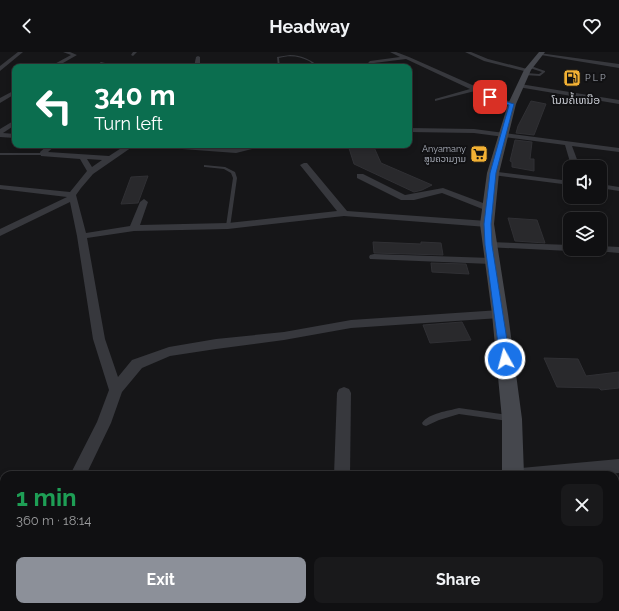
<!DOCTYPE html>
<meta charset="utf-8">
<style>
body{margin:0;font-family:Raleway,"Noto Sans Lao",sans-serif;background:#19191b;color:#f1f3f6;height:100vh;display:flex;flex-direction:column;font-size:15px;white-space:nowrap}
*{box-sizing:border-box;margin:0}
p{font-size:13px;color:#9c9d9f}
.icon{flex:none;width:22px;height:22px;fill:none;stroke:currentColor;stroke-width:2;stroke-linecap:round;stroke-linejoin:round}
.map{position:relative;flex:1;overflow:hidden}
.drawer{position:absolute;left:0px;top:419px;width:619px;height:140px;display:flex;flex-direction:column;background:#101012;border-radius:12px 12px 0 0;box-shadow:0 2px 6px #0003,0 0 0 1px #303032}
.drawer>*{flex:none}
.hud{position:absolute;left:12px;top:12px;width:400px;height:84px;border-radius:8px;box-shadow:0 2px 6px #0003,0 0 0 1px #303032;background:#0b6e4f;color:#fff;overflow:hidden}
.buttons{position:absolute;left:563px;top:108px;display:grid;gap:8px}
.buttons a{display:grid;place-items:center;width:44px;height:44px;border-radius:8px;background:#101012;box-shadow:0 2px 6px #0003,0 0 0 1px #303032;font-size:20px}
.pin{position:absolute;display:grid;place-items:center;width:34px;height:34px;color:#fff;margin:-17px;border-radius:8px;box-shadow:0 2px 6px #0006}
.me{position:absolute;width:44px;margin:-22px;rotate:353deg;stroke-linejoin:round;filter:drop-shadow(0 0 3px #0008)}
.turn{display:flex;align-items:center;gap:14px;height:84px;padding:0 16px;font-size:18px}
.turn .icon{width:52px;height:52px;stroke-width:2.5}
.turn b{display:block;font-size:28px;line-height:34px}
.round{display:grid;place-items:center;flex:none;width:42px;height:42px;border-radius:8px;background:#19191b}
.head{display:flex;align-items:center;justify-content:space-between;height:68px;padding:0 16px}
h1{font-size:24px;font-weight:700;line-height:30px;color:#1e9e55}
.cta{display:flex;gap:8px;margin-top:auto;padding:8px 16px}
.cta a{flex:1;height:46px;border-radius:8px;background:#8c9099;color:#fff;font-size:16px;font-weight:700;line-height:46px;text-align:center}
.cta a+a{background:#19191b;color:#f1f3f6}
header{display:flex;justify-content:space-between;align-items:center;height:52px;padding:0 16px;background:#101012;font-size:18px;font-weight:700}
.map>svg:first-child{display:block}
</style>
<header><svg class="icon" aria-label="back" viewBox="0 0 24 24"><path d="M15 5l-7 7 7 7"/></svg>Headway<svg class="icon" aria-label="heart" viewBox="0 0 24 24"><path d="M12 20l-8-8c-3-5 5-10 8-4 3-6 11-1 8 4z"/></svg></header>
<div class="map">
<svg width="619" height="559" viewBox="0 0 619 559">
<rect width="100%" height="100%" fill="#161618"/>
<!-- building -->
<g fill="#29292c" stroke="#303034">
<path d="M531 49 546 52 534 83 516 81 518 74Z"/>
<path d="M515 88 532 90 530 107H534V119L512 115V110L510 109Z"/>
<path d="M348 93H373L381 111 432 133 422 138 414 140 354 112Z"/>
<path d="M148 124 138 151 121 152 131 125Z"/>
<path d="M508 166 537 168 545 191 515 189Z"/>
<path d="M373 190 421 192V190L441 191 443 203 374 201Z"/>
<path d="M431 211 466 212 469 222 432 220Z"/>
<path d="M462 270 471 288 430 291 423 273Z"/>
<path d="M544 306 578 307 586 324 619 320V336L601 338 599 336 557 335Z"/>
</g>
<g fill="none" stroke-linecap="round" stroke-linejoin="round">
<!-- service -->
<g fill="#37383d" fill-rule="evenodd">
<path d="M290 3C302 3 311 8 320 15 316 15 313 12 309 9 299 4 290 3 279 6L280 15H278L277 5Z"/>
<path d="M531 14 545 19V20L540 24 525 23 526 21 539 22 542 20 530 16Z"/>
<path d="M0 101H44L46 102 44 103H0Z"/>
<path d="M204 113 225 115 235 120 237 126 230 175H226V174L233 126 231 121 224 117 205 115H204Z"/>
<path d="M459 356 508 363 511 364 512 366 511 368 508 369 459 362 439 368 426 374 423 373 422 371C429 361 448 359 459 356Z"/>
<path d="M506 555H518L520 559H508Z"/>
<path d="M587 555H600L602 559H589Z"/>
</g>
<!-- minor -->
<g fill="#37383d" fill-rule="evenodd">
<path d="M18 0H23L0 19V14Z"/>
<path d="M63 0H70L77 3 56 15H49L71 3Z"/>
<path d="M133 0H137L133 4 131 3Z"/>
<path d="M390 0H396L409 5 515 52 510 53 475 39 435 49V47L470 37 406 7 374 11 371 15H364L370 9 400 5Z"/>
<path d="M465 0H471L488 7 531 18 528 20 484 9Z"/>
<path d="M539 1 619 12V16L541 3Z"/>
<path d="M198 4 200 5V15H194L196 5Z"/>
<path d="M101 10 105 11 100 15H94Z"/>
<path d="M149 13H183L186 15H146Z"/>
<path d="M520 32 619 48V52L518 35 517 34Z"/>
<path d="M15 38V42L0 51V46Z"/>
<path d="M15 68V73L3 81 15 82V86L0 85V77Z"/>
<path d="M409 76 474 77 619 96V100L572 94 578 110 574 112 570 110 565 93 474 81 409 80Z"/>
<path d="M48 93H56L48 100 109 104 126 93H135L93 122 81 136 76 143 86 181 130 174 140 150 144 147 148 150 140 173 228 171 337 159 300 113 304 111H307L347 159 487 169 492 172 487 175 344 164 228 177 134 179 87 186 105 287 118 325 132 308 169 295 216 287 284 280 351 268 500 258 504 259 506 262 504 265 500 266 351 276 284 288 216 297 170 304 142 316 122 340 111 371 86 423H70L97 370 109 338 93 287 77 184 70 150 0 184V177L67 145 0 137V133L70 140 87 119 80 107 41 104 40 100ZM87 107 102 108 92 115Z"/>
<path d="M151 93H184L236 97 254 93H268L236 101 155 95Z"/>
<path d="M490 119 570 129V133L493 123H490Z"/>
<path d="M357 122H363L405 143 443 136 491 154 492 156 491 158H485L442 141 414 148H401L357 126Z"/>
<path d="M600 132 619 135V139L600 136Z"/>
<path d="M489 190 570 193V197H574L570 199 486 195 484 193Z"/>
<path d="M600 194 619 195V201L597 199 595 197H600Z"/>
<path d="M374 202 491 206 496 209 491 212 370 207 369 205 370 203Z"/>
<path d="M344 335 349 337 351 341 350 423H334L337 341 339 337Z"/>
<path d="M619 407V421L600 423H513L515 418 521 416Z"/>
<rect x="615" y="432" width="4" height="16"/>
<rect x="0" y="465" width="4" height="18"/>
<path d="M4 551V555H22L20 559H0Z"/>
</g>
<!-- secondary -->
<g fill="#45474d" fill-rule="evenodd">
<path d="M539 0H545L531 18 516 52 499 121 494 172 508 262 522 367 524 423H502V367L492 262 480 172 487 121 508 52 524 18Z"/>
<path d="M466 555H494L493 559H465Z"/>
</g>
</g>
<!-- route -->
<path fill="#1a73e8" stroke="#114b97" d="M488 44 514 52 496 121 491 172 492 193 510 307 508 310H502L500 307 485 193 484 172 490 121 509 53 488 46Z"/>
<!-- icons -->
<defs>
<symbol id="fuel-square" viewBox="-11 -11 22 22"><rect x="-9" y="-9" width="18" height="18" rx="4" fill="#f2b134" stroke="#111113"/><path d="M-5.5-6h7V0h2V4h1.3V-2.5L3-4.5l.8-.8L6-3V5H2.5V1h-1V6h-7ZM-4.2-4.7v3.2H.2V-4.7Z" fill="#111"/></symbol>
<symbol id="supermarket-square" viewBox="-11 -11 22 22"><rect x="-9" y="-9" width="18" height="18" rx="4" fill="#f2b134" stroke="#111113"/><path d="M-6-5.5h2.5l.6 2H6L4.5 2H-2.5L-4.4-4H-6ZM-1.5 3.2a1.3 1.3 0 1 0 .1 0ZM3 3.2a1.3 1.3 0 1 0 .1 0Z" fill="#111"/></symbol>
</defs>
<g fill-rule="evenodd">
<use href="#fuel-square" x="562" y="16" width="20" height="20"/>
<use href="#supermarket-square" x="469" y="92" width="20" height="20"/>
</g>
<g text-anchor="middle" stroke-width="4" stroke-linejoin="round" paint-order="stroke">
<!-- far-poi labels -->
<g font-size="9" fill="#a8adb8" stroke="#111113" text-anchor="start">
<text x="585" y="29">P L P</text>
<text x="466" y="100" text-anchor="end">Anyamany<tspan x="466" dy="10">ສູນຄວາມງາມ</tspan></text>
</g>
<!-- far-quarter labels -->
<g font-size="11" fill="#c9ccd4" stroke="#111113">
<text x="576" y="52">ໂນນຄໍ້ເຫນືອ</text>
</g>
</g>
</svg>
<div class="buttons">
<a><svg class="icon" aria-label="sound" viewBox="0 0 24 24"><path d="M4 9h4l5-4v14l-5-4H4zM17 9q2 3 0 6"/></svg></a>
<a><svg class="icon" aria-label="layers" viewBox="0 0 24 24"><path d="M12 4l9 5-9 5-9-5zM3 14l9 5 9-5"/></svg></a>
</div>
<div class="pin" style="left:490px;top:45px;background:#d93025"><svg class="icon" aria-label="arrive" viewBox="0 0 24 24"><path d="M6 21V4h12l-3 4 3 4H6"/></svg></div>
<svg class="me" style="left:505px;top:307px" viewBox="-20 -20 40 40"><circle r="17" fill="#1a73e8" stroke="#fff" stroke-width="3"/><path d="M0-11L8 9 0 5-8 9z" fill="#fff"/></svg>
<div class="hud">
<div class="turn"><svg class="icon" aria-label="left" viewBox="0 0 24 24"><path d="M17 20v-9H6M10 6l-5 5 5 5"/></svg><div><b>340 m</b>Turn left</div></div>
</div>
<section class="drawer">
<div class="head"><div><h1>1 min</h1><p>360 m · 18:14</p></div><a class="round"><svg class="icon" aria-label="close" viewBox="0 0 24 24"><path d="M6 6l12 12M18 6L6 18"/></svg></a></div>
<div class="cta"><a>Exit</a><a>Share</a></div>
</section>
</div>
